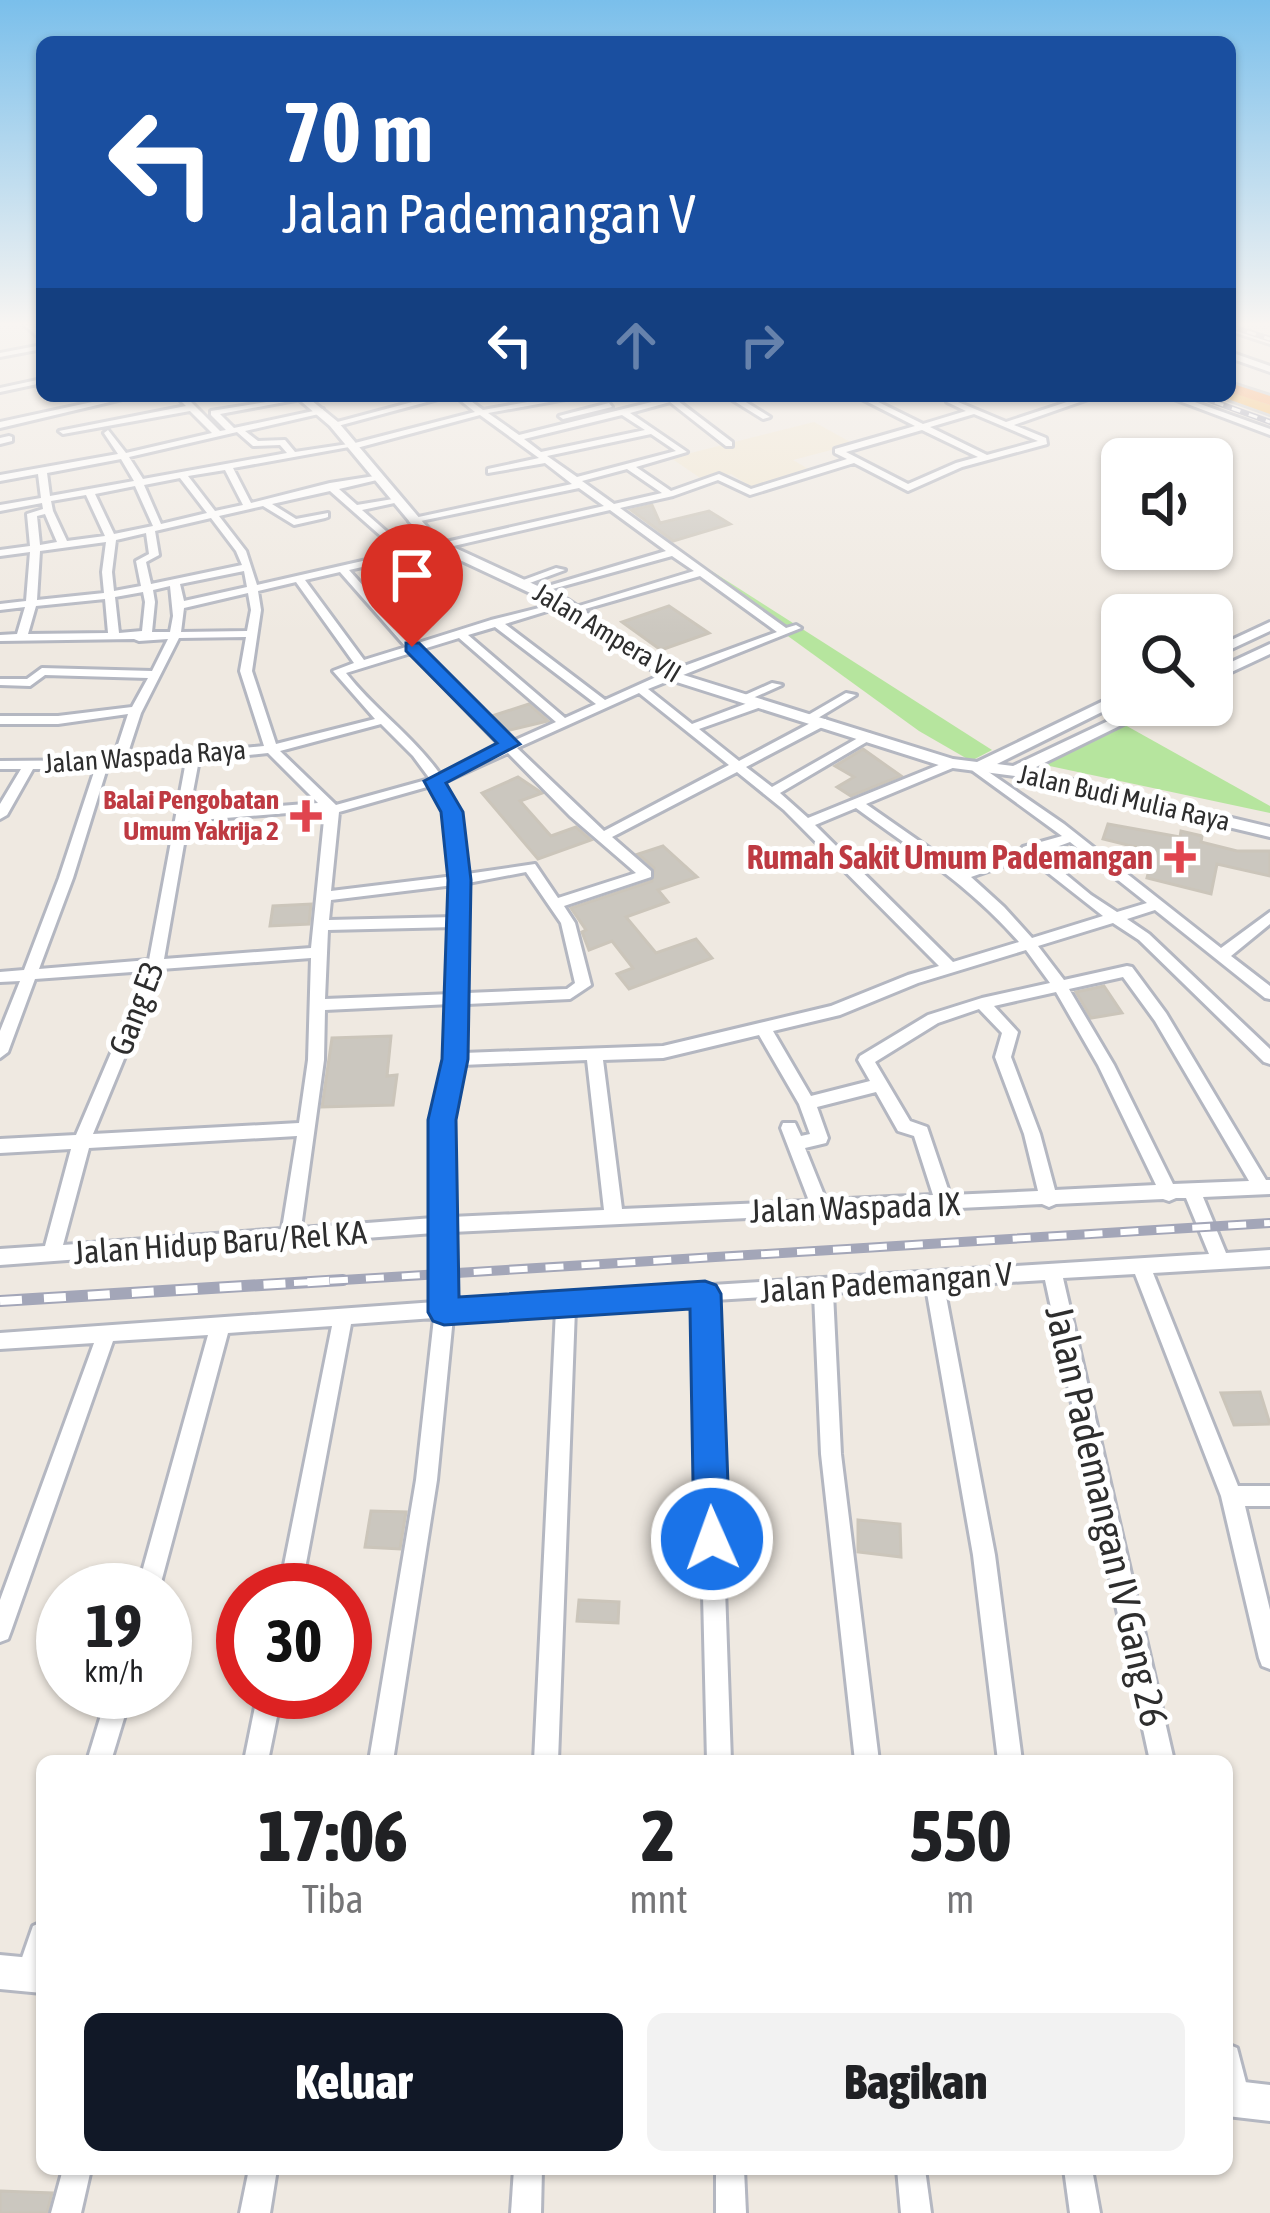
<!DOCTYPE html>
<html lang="id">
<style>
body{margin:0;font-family:"Asap Condensed",sans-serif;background:#f2f2f2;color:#202124;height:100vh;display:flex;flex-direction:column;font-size:45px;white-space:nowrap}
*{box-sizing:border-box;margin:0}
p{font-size:39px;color:#757577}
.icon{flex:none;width:66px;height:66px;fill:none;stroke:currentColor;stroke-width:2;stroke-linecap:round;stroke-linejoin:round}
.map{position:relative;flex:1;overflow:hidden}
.side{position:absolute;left:36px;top:1755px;width:1197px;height:420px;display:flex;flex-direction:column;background:#fff;border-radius:18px;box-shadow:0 3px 9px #0004}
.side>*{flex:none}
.guide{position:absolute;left:36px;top:36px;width:1200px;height:366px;border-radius:18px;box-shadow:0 3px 9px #0004;background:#1a4fa0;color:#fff;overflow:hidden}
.fabs{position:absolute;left:1101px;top:438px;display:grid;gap:24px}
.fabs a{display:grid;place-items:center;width:132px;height:132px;border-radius:18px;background:#fff;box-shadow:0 3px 9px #0004;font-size:60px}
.speed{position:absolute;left:36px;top:1563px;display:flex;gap:24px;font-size:60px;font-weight:700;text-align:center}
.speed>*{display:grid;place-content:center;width:156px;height:156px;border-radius:50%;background:#fff;box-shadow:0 3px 9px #0004;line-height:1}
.speed small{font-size:30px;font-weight:400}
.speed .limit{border:18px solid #d22;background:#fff;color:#111}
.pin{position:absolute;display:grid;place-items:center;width:102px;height:102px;color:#fff;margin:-123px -51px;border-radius:50% 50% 50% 0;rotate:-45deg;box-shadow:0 0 12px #0007}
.pin .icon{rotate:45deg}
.me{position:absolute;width:132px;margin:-66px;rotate:358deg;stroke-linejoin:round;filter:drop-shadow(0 0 9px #0008)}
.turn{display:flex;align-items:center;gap:42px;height:252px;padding:0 48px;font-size:54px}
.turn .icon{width:156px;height:156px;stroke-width:2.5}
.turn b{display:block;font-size:84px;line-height:102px}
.lanes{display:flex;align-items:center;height:114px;padding:0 48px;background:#0003;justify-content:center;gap:60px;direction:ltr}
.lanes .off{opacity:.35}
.eta{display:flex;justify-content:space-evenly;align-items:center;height:204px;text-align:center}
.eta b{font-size:72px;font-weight:800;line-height:84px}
.button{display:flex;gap:24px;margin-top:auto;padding:24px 48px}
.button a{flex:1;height:138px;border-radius:18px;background:#111827;color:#fff;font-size:48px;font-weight:800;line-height:138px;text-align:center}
.button a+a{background:#f2f2f2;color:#202124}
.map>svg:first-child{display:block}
</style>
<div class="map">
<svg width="1270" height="2213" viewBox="0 0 1270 2213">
<rect width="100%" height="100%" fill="#efe9e1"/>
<!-- education -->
<path fill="#f0e6d1" d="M814 422 854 444 793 460 817 474 759 492 731 474 703 480 671 458Z"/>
<!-- green -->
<g fill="#b6e59e">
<path d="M710 570 992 750 971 761 919 731 701 573Z"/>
<path d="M1125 725 1270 806V813L1045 765Z"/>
</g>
<!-- building -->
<g fill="#cbc7bf" stroke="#cbc5ba" stroke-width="3">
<path d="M652 505 660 523 709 511 730 524 673 541 631 510Z"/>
<path d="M669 606 709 633 661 650 622 622Z"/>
<path d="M529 704 548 721 506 731 492 716Z"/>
<path d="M863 749 901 776 851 796 837 787 854 777 835 766Z"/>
<path d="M518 777 542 793 520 801 551 836 576 827 591 840 538 859 482 793Z"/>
<path d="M1108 824 1180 837 1181 831 1202 836 1201 842 1237 851H1270V876L1217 864 1211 894 1147 878 1149 870 1139 868 1144 849 1103 839Z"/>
<path d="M663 846 697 877 658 890 668 902 626 917 656 953 696 939 712 958 629 989 617 974 633 968 612 941 589 950 582 932 586 930 571 908 652 881 654 868 638 854Z"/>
<path d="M311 904 309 924 270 926 273 906Z"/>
<path d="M1104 986 1122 1013 1091 1018 1076 992Z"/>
<path d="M391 1036 387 1076 397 1075 393 1105 322 1107 332 1038Z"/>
<path d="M1260 1392 1270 1424 1234 1425 1221 1393Z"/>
<path d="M371 1511 406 1512 400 1549 365 1547Z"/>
<path d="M858 1520 900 1524 901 1557 858 1552Z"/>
<path d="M579 1600 619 1602 618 1623 577 1621Z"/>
<path d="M0 2191 52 2193 47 2213H0Z"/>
</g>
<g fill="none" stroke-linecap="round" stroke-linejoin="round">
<defs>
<g id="minor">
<path d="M24 325H32L42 334V340Z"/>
<path d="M1230 327 1270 340V344L1230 331Z"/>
<path d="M42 345V349L0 357V353Z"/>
<path d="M42 379V383L0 392V388Z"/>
<path d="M120 396H135L0 428V422Z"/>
<path d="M176 396H185L220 431 226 430 211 415V411L304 396 301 399 220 414 234 428 323 409V413L245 431 258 441 285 440 295 452 355 443 475 412 455 396H464L483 410 561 396H582L488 413 519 435 676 396H690L678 401 732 442V446H726L670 402 630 413 687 452 636 467 671 491 719 474 751 489 847 459 835 453V449L915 426 856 396H866L923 424 966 411 947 402 960 396H972L958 402 1006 422 1085 396H1097L1014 425 1046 438 1047 444 962 467 908 491 854 463 750 495 718 480 673 496 620 508 786 628 796 625 801 628 648 689 692 724 753 701H761V707L699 729 739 761 818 719H826V725L746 767 772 787 865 734 869 733 875 737 780 793 808 818 951 760 955 761V767L866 804 962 871 1021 850 1023 847 1062 836 973 771 971 768 977 764 1064 824 1221 948 1270 912V924L1231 956 1270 986V999L1265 998 1155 910 1127 919 1149 934 1270 1049V1064L1264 1062 1139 940 1113 923 1038 946 1064 980 1127 966 1132 967 1166 1013 1266 1180H1270V1194L1203 1197 1226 1253 1270 1250V1266L1153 1273 1238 1486H1270V1506H1245L1270 1610V1669L1262 1666 1259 1658 1221 1496 1135 1274 1063 1278 1174 1761H1150L1045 1280 944 1286 995 1555 1022 1761H998L973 1555 926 1287 833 1293 841 1454 879 1761H855L821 1454 814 1294 715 1300 731 1761H707L696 1301 575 1309 558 1761H534L556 1310 453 1317 437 1480 393 1761H369L416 1480 434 1318 351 1324 301 1590H279L332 1326 228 1333 159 1590H137L208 1335 113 1341 11 1631 8 1639 0 1642V1600L94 1343 0 1349V1333L435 1302 434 1233 297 1243 290 1246 283 1244 0 1265V1249L45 1246 71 1149 0 1153V1139L76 1135 146 971 35 979 8 1052 0 1058V1031L20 981 0 982V972L24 970 59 878 95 769H33L7 815 0 819V804L21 769H0V761L113 760 128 714 58 724H0V716H58L132 707 148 678 45 675 30 686 0 685V679H27L42 668 152 671 168 639 139 641 134 639 0 641V635L17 634 25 607 0 610V604L26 601 30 552 0 556V550L30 546 27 514 43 509 42 503 0 511V505L41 498 38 474 0 481V475L118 454 104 433 108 430 126 453 212 433 190 411 63 434 59 431 186 406ZM974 414 1038 441 987 455 930 427ZM480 415 539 458 488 469V473L545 463 572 484 414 518 409 521 411 523 579 488 604 506 257 585 246 551 219 516 263 506 294 525 325 518 328 517V513L296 519 272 504 330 491 381 536H387V532L362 510 399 502V498L357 505 339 489 381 479V475L330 483 251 503 233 468 349 447 353 449ZM622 415 645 430 541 452 524 439ZM922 430 978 457 956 463 908 484 846 452ZM237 432 253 446 280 445 287 453 143 479 129 457ZM651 434 676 451 577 477 547 456ZM121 459 134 481 50 496 47 473ZM627 469 662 493 614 504 582 481ZM225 470 243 505 215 511 188 476ZM180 478 207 513 161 524 144 485ZM135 486 153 526 114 534 95 494ZM86 495 105 536 67 541 53 511 51 501ZM610 510 666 551 538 589V593L672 556 694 571 569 609 578 611 700 576 777 632 665 673 605 700 505 624 567 605V601L491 620 415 644 349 570ZM45 514 57 542 40 545 37 516ZM211 518 236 551 242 565 151 584 146 562 159 555 155 531ZM146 533 149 554 136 561 141 586 114 591 112 572 116 540ZM106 542 102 572 104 593 37 600 40 551ZM244 571 247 587 184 601 180 584ZM340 572 406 647 364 660 305 580ZM296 582 354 663 333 671 375 719 276 744 252 671 261 610 258 591ZM170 586 173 616 170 632H152L155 602 153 590ZM143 592 145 602 142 631 119 633 115 597ZM248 593 251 610 247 631 181 632 184 608ZM105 599 108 633 28 634 36 606ZM495 627 596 704 565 718 468 635ZM246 637 240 671 264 746 126 759 141 713 179 638ZM459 638 556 722 511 742 420 650ZM411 653 501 746 440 774C413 736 374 709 346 673ZM639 693 729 765 604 831 517 748ZM381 724 413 756 430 779 336 805 280 751ZM268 753 318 803 189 813 199 760ZM508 753 570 816 636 873 558 898 535 864 467 874 458 811 444 782ZM186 761 149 960 39 969 73 878 107 768ZM737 772 784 810 939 966 908 975 831 1006 663 1046 463 1053 467 1004 570 999 591 985 575 923 564 906 651 877V871L612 837ZM434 785 444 811 454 876 331 891 339 812ZM856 808C915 851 970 886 1019 942L953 962 815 825ZM325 810 311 948 164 959 188 821ZM1070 842 1147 903 1117 912 1091 895 1040 853ZM1028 857 1103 916 1032 938 1004 907 971 877ZM526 872 561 923 575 983 567 989 467 993 468 883ZM454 885 455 917 329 920 331 900ZM455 927 452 994 325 999 328 930ZM1026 950 1050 983 982 998 928 1015 860 1056 858 1060 870 1081 811 1096 773 1031 840 1015 918 983ZM311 958 308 1060 299 1123 93 1134 161 969ZM1123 977 1155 1021 1249 1181 1173 1184 1114 1065 1069 989ZM1056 992 1098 1065 1156 1185 1055 1190 1040 1134 1011 1057 1018 1032 994 1006ZM451 1004 446 1065 435 1111 431 1143 433 1218 301 1228 324 1060 325 1010ZM979 1009 1002 1033 995 1057 1024 1134 1038 1191 950 1195 927 1127 910 1121 875 1062 938 1023ZM759 1035 799 1104 810 1134 801 1136 795 1123H783L781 1128 809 1201 622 1209 603 1060 663 1058ZM587 1060 604 1210 451 1217 448 1143 451 1111 462 1065ZM876 1092 898 1131 914 1136 933 1195 826 1200 805 1148 826 1143 828 1138 817 1107ZM297 1136 282 1229 63 1245 89 1148ZM1176 1198H1186L1209 1254 454 1301 452 1232 1042 1204 1049 1207 1056 1204 1163 1199 1169 1201Z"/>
<path d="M435 396H449L334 427 330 424Z"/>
<path d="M726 396H736L770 417 763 419Z"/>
<path d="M1166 396H1178L1270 429V435Z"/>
<path d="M609 403 612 407 563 419 559 416Z"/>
<path d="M9 436 12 437V441L0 444V438Z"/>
<path d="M556 568 565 570 527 584 518 582Z"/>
<path d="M772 683 782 685 746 701 736 699Z"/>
<path d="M846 693 856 695 813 721 803 718Z"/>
<path d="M108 1692H132L111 1761H87Z"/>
<path d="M258 1692H282L268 1761H244Z"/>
<path d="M42 1922V1976L38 1984 29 1988 20 1984 16 1975 33 1926Z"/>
<path d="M1227 2044 1237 2048 1250 2098 1246 2108 1236 2112 1227 2108Z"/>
<path d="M63 2169H91L81 2213H51Z"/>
<path d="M249 2169H277L270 2213H240Z"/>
<path d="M514 2169H542L541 2213H511Z"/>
<path d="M716 2169H744L746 2213H716Z"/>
<path d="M897 2169H925L931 2213H901Z"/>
<path d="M1064 2169H1092L1100 2213H1070Z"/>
</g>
<g id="tertiary">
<path d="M295 396H306L338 422 438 540 568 600 674 672 953 759 977 762 1122 692V702L997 764 1013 766 1142 705H1162L1030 770 1270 827V837L1015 776 945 767 664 678 558 606 430 546 330 426Z"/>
<path d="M1270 622V631L1212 658V649Z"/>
<path d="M1270 644V654L1212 681V671Z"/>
<path d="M0 1955 42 1959V1993L0 1989Z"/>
<path d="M1227 2080 1270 2085V2121L1227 2116Z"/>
</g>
<path id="secondary" d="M1230 352 1270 366V372L1230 358Z"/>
<path id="trunk" d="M1230 391 1270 405V414L1225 398Z"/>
<path id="motorway" d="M1230 383 1270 396V405L1230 392Z"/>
</defs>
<!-- minor casing -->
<use href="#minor" stroke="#b4b7c1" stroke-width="6"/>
<!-- tertiary casing -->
<use href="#tertiary" stroke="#b4b7c1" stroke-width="6"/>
<!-- secondary casing -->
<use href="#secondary" stroke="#b4b7c1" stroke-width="6"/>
<!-- trunk casing -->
<use href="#trunk" stroke="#c9c9c9" stroke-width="6"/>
<!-- motorway casing -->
<use href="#motorway" stroke="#c9c9c9" stroke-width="6"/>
<!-- minor -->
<use href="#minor" fill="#fff" fill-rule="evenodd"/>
<!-- tertiary -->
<use href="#tertiary" fill="#fff" fill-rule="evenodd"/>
<!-- secondary -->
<use href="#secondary" fill="#fff" fill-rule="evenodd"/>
<!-- trunk -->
<use href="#trunk" fill="#f8ba60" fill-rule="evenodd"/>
<!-- motorway -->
<use href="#motorway" fill="#ffa35c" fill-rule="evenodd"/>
<defs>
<g id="rail-far2">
<path d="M1230 326 1270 339"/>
<path d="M1198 396 1270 422"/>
</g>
<path id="rail-far1" d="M294 1283 1270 1223"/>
<path id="rail" d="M0 1301 343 1280"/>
</defs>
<!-- rail-far2 casing -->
<use href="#rail-far2" stroke="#a3a6b8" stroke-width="6"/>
<!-- rail-far1 casing -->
<use href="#rail-far1" stroke="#a3a6b8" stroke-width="10"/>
<!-- rail casing -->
<use href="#rail" stroke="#a3a6b8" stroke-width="12"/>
<!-- rail-far2 -->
<use href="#rail-far2" stroke="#fff" stroke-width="3" stroke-dasharray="9" stroke-linecap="butt"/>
<!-- rail-far1 -->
<use href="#rail-far1" stroke="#fff" stroke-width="6" stroke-dasharray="18" stroke-linecap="butt"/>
<!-- rail -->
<use href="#rail" stroke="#fff" stroke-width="8" stroke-dasharray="22" stroke-linecap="butt"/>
</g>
<!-- sky -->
<linearGradient id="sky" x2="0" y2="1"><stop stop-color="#7abfeb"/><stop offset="0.51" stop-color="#f8f5f2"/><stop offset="1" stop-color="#f8f5f2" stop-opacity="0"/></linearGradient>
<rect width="1270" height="635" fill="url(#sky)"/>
<!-- route -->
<path fill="#1a73e8" stroke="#114b97" stroke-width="3" d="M406 643H419L520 744 446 783 463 812 471 880 468 1059 456 1120 459 1297 705 1281 716 1285 721 1294 730 1539 725 1551 712 1557 700 1551 694 1539 690 1309 444 1325 433 1321 428 1312V1120L442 1059 448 880 441 812 424 781 497 743 406 651Z"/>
<!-- markers -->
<g fill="#e0444e" stroke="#fff" stroke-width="4.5">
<path d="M300 798h12v12h12v12h-12v12h-12v-12h-12v-12h12z"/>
<path d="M1174 839h12v12h12v12h-12v12h-12v-12h-12v-12h12z"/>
</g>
<g text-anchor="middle" stroke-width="10" stroke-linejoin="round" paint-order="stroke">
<!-- far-street labels -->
<g font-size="27" fill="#2e2e2e" stroke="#fff">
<text transform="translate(607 633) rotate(31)" y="9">Jalan Ampera VII</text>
<text transform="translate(145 757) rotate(-4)" y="9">Jalan Waspada Raya</text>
<text transform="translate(1124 798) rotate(13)" y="9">Jalan Budi Mulia Raya</text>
</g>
<!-- far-health labels -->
<g font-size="27" font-weight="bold" fill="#be3a42" stroke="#fff" text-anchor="end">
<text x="279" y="809">Balai Pengobatan<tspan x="279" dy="31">Umum Yakrija 2</tspan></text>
</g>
<!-- health labels -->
<g font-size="33" font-weight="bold" fill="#be3a42" stroke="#fff" text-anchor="end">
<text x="1153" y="869">Rumah Sakit Umum Pademangan</text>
</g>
<!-- street labels -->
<g font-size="33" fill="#2e2e2e" stroke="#fff">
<text transform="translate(136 1008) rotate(-69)" y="12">Gang E3</text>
<text transform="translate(855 1207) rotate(-2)" y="12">Jalan Waspada IX</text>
<text transform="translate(220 1242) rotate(-4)" y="12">Jalan Hidup Baru/Rel KA</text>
<text transform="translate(886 1282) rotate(-4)" y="12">Jalan Pademangan V</text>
</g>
<!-- near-street labels -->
<g font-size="39" fill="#2e2e2e" stroke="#fff">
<text transform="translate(1107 1516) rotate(77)" y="14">Jalan Pademangan IV Gang 26</text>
</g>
</g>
</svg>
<div class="fabs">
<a><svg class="icon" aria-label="sound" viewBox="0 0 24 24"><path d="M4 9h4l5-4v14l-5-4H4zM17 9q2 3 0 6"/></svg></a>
<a><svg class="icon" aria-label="search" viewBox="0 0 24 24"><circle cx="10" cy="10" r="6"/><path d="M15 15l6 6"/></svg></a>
</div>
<div class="speed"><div>19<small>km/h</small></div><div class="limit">30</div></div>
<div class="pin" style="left:412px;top:647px;background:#d93025"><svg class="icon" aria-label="arrive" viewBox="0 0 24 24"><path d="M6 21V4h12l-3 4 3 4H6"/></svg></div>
<svg class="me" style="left:712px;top:1539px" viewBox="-20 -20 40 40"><circle r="17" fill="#1a73e8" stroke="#fff" stroke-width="3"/><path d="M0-11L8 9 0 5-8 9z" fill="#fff"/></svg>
<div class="guide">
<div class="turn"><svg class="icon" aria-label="left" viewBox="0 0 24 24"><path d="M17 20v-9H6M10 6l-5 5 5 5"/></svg><div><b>70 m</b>Jalan Pademangan V</div></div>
<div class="lanes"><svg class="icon" aria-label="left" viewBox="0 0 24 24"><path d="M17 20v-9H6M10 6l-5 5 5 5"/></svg><svg class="icon off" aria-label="ahead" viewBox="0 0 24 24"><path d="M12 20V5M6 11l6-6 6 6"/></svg><svg class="icon off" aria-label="right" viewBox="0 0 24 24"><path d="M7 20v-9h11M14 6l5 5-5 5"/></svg></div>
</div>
<section class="side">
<div class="eta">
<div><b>17:06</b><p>Tiba</p></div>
<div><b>2</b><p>mnt</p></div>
<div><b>550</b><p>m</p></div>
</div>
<div class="button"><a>Keluar</a><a>Bagikan</a></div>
</section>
</div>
